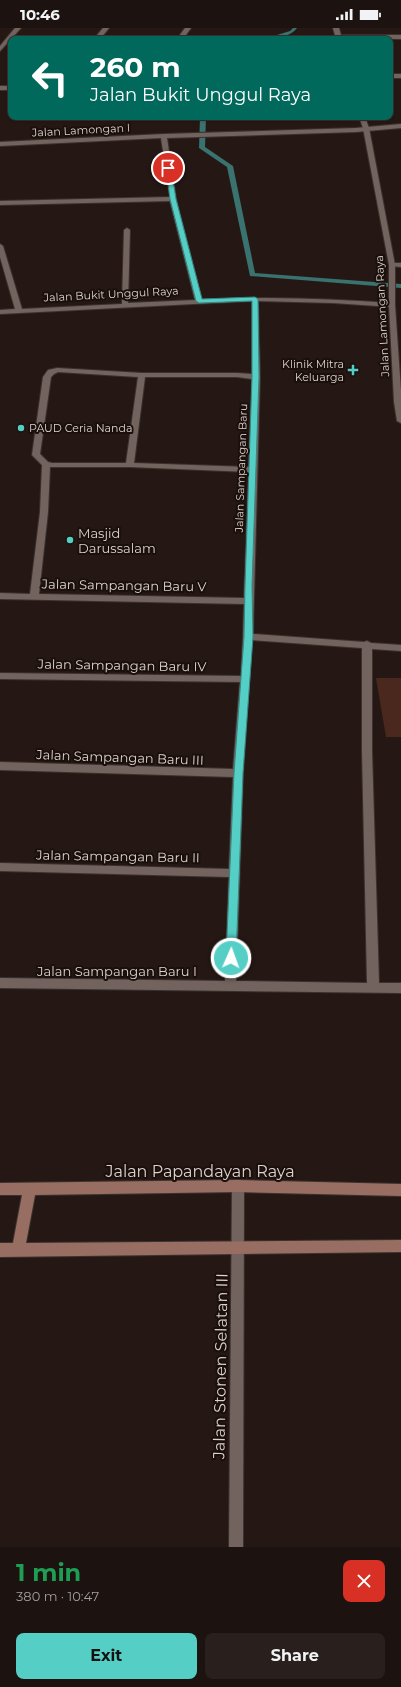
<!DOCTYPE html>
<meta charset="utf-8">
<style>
body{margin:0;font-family:Montserrat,sans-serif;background:#29201d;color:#f1f3f6;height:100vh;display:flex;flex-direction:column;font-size:15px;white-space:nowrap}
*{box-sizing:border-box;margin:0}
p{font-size:13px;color:#a09e9e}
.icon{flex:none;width:22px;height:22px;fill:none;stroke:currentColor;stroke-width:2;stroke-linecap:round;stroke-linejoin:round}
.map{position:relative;height:1519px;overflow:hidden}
.sheet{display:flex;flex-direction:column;background:#1c120f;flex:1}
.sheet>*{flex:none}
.hud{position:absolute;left:8px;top:8px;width:385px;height:84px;border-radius:8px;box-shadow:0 1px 3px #0004,0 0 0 1px #3a322f;background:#00695c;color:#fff;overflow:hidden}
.pin{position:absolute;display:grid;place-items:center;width:34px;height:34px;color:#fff;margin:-17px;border:2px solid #fff;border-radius:50%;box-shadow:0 1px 4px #0007}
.me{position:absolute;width:44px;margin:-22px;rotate:2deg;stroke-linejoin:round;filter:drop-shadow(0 0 3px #0008)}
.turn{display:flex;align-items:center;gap:14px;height:84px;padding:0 16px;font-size:18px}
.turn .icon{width:52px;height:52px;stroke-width:2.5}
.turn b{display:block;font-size:28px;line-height:34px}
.round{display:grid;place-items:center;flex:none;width:42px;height:42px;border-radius:8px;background:#29201d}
.summary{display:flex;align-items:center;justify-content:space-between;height:68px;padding:0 16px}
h1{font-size:24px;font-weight:700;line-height:30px;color:#1e9e55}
.action{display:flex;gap:8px;margin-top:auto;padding:8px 16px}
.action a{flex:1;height:46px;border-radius:8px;background:#55cec6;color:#111;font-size:16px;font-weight:700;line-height:46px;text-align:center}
.action a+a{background:#29201d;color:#f1f3f6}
.status{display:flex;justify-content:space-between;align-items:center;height:28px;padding:0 20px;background:#1c120f;direction:ltr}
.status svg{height:11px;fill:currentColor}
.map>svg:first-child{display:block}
</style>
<div class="status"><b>10:46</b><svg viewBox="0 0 49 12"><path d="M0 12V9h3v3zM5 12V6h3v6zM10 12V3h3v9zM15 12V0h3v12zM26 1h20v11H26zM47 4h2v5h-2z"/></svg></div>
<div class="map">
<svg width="401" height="1519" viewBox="0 0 401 1519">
<rect width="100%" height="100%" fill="#251814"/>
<!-- green -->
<path fill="#4a281e" d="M376 650H401V709H386Z"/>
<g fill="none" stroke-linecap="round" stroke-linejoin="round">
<!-- stream -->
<g fill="#39726e" fill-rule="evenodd">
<path d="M293 0H297C291 9 274 11 264 11L290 3Z"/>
<path d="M200 89H206L205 119 233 138 255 245 401 256V260L250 248 227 139 199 120Z"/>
</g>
<defs>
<g id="minor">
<path d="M15 0H21L0 23V18Z"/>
<path d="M103 0H109L100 11H94Z"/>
<path d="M185 0H191L183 11H177Z"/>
<path d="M338 7H401V11L336 10 335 9Z"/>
<rect x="390" y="46" width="11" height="4"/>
<rect x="0" y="58" width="11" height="4"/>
<path d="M401 96V100L356 104 167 110 176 171 202 272C266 268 328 271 392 275L395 277 392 279 333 275 258 273 260 349 253 606 364 614 367 613 371 615 401 617V623L372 621V723L379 955H401V965L0 960V950L225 953 229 849 0 843V835L229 841 233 749 0 742V734L233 741 240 654 0 651V645L241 648 243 609 244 576 0 571V565L30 566 40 484 42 437 32 427 43 349 48 342 57 340 142 345H237L252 346V273L0 286V282L15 281 0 229V216L3 218 22 281 122 276 124 202 127 200 130 202 128 275 195 272 170 173 0 177V173L170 169 161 110 0 118V114L164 106 356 100ZM58 344 138 349 126 435H52L48 434 40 426 51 349 54 346ZM145 349H237L252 351 249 439 134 435ZM50 439H130L249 444 244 570 39 566 48 484ZM252 612 362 620V723L367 955 236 953 243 745Z"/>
<path d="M392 235H401V239L390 238V236Z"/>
<path d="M238 1152 242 1154 244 1158 243 1519H229L232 1158 234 1154Z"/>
</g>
<g id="tertiary">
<path d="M333 0H339L342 11H336Z"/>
<path d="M359 89H365L369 100 395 237V277L401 363V395L397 393 394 374 389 277V237L363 100Z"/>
</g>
<path id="secondary" d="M238 1152 401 1156V1168L238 1164 35 1167 26 1215 401 1212V1224L0 1229V1215H13L22 1167H0V1155Z"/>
</defs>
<!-- minor casing -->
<use href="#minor" stroke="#3b322f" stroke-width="2"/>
<!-- tertiary casing -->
<use href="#tertiary" stroke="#3b322f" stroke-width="2"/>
<!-- secondary casing -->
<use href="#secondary" stroke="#3b322f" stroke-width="2"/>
<!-- minor -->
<use href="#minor" fill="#73635e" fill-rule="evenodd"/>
<!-- tertiary -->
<use href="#tertiary" fill="#73635e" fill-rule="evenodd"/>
<!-- secondary -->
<use href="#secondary" fill="#976e61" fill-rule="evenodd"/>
</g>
<!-- route -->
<path fill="#55cec6" stroke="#378681" d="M168 138 171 140 176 171 202 271 255 269 258 271 259 349 252 558 253 609 243 745 236 930 235 933 231 934 227 933 226 930 234 745 244 609 245 558 252 349V273L199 275 196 273 170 171 166 140Z"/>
<!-- markers -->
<g fill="#55cec6" stroke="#1b0f0b" stroke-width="1.5">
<path d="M351 336h4v4h4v4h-4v4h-4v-4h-4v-4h4z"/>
<circle cx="21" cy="400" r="4"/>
<circle cx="70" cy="512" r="4"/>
</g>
<g text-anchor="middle" stroke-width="4" stroke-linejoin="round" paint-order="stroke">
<!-- far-street labels -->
<g font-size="11" fill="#dcd3d0" stroke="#1b0f0b">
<text transform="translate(81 102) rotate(-3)" y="4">Jalan Lamongan I</text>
<text transform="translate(111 266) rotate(-3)" y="4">Jalan Bukit Unggul Raya</text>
<text transform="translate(382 288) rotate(-93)" y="4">Jalan Lamongan Raya</text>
<text transform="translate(241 440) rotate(-88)" y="4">Jalan Sampangan Baru</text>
</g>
<!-- far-poi labels -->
<g font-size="11" fill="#dcd3d0" stroke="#1b0f0b" text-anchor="end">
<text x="344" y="340">Klinik Mitra<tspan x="344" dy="13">Keluarga</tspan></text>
<text x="29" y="404" text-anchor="start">PAUD Ceria Nanda</text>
</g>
<!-- poi labels -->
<g font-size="13" fill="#dcd3d0" stroke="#1b0f0b" text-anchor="start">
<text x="78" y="510">Masjid<tspan x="78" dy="15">Darussalam</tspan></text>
</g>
<!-- street labels -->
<g font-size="13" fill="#dcd3d0" stroke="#1b0f0b">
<text transform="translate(124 557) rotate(1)" y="5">Jalan Sampangan Baru V</text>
<text transform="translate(122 637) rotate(1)" y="5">Jalan Sampangan Baru IV</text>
<text transform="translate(120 729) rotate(2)" y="5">Jalan Sampangan Baru III</text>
<text transform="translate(118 828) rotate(1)" y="5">Jalan Sampangan Baru II</text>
<text x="117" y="948">Jalan Sampangan Baru I</text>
</g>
<!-- near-street labels -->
<g font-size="16" fill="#dcd3d0" stroke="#1b0f0b">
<text x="200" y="1149">Jalan Papandayan Raya</text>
<text transform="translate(220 1338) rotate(-89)" y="6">Jalan Stonen Selatan III</text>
</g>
</g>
</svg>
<div class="pin" style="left:168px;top:140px;background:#d93025"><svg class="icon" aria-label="arrive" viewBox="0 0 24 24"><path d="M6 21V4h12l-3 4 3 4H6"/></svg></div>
<svg class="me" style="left:231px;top:930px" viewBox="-20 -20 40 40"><circle r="17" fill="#55cec6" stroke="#fff" stroke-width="3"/><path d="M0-11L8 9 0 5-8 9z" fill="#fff"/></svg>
<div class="hud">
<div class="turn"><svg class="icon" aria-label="left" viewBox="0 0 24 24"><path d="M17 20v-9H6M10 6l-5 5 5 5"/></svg><div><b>260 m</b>Jalan Bukit Unggul Raya</div></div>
</div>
</div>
<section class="sheet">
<div class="summary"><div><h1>1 min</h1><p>380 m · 10:47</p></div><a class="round" style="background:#d93025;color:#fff"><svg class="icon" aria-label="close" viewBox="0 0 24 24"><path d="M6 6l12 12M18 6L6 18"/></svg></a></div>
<div class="action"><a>Exit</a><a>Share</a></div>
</section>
